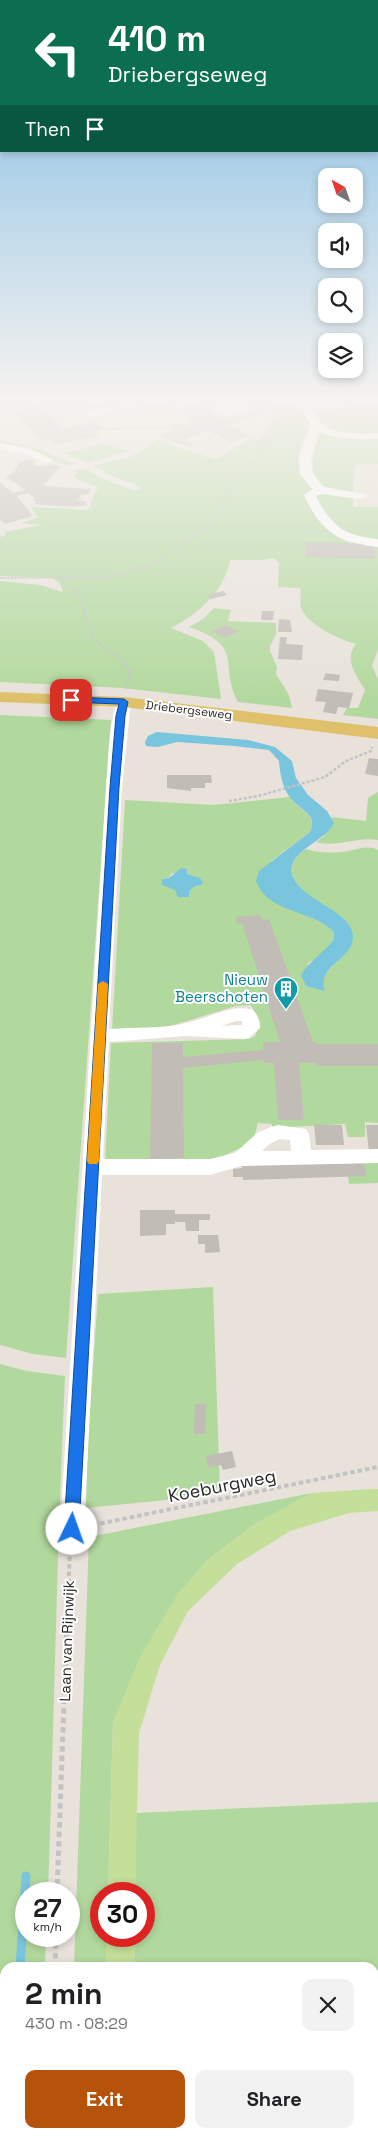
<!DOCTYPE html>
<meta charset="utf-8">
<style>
body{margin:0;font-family:"Space Grotesk",sans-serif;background:#f2f2f2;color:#202124;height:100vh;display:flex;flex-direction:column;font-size:19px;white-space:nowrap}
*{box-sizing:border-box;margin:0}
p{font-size:16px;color:#757577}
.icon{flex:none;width:28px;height:28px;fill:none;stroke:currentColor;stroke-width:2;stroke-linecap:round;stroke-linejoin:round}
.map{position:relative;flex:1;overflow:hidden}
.panel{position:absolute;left:0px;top:1962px;width:379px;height:176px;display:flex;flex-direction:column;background:#fff;border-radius:15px 15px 0 0;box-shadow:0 2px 8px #0003}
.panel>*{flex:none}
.top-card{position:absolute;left:0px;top:0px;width:379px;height:152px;box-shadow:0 2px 8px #0003;background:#0b6e4f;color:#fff;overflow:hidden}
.needle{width:32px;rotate:320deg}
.fabs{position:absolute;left:318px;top:168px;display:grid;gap:10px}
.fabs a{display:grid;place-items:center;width:45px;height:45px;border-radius:10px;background:#fff;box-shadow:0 2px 8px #0003;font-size:25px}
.speed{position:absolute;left:15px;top:1882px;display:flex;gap:10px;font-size:25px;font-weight:700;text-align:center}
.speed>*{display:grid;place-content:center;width:65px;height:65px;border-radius:50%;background:#fff;box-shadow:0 2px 8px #0003;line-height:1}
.speed small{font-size:12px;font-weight:400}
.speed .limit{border:8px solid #d22;background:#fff;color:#111}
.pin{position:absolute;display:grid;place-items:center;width:42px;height:42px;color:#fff;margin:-21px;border-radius:10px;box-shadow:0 2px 8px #0006}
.me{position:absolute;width:55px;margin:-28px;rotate:3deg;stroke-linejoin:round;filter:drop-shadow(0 0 4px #0008)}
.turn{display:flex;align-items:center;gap:18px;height:105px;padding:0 25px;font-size:22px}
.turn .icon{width:65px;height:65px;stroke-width:2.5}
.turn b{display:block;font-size:35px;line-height:42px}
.then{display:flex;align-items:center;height:48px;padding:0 25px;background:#0003;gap:10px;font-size:19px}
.round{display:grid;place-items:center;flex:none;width:52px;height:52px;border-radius:10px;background:#f2f2f2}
.summary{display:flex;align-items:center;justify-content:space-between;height:85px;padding:0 25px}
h1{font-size:30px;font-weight:700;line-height:38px}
.action{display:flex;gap:10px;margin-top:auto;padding:10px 25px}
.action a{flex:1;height:58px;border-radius:10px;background:#b45309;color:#fff;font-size:20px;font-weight:700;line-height:58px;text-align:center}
.action a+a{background:#f2f2f2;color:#202124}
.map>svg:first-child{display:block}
</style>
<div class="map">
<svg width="378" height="2138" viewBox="0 0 378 2138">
<rect width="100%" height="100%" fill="#e8e2db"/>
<!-- education -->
<path fill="#e8dfcc" d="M358 466H378V537L357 536Z"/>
<!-- green -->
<g fill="#b2d99d" fill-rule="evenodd">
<path d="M65 402H125L98 410Z"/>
<path d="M143 402H167L169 407 167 410 152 412 138 405Z"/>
<path d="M264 402C277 402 294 399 303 412 306 417 306 421 311 425 298 449 290 470 313 489L305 495C307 508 330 535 343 540 353 545 367 544 378 545V649L372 666 378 679V719L343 715 347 708H358L365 690C357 676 343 660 356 644 340 640 308 625 301 608 299 601 302 595 300 588L278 587 279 563 274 558 263 560H230C224 592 198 614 171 628L203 641 214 652 221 699 123 688 0 682V581L40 585 63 592 60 583 52 578 0 576V537L6 535 4 532 42 525 22 523 38 517 31 507 88 510 98 487 74 478 77 472 73 470 84 468 103 479 136 491 142 487 110 475 94 466 134 455 158 439 185 450 217 459 251 438 257 440 269 431 276 415 273 407Z"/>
<path d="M378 403V434C360 433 320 437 317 412L363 404Z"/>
<path d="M320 431 378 439V464L355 465 353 493C346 492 337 492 330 490 303 483 315 449 320 431Z"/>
<path d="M0 440 34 447 75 464 66 465 0 444Z"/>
<path d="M103 444 130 451 87 463 63 453Z"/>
<path d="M321 493 353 498V507H378V541C370 539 361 540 354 537 340 532 321 508 316 496Z"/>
<path d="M214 608 231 610 228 621 276 623V634L270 646V651L277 667 276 674 289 695 292 708 238 702C218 663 246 647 189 627L203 619Z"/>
<path d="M0 715 111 720 66 1358 33 1354 0 1345Z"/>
<path d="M378 792V840C357 836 337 848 316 842L323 837 334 823 331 817 366 821 368 798Z"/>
<path d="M290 797C297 810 319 814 310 832L271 861 306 915 328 926 334 932V939L319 957 308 963 306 986 325 990C324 988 322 985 322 983 322 974 344 955 349 947 345 938 339 917 333 911 330 908 325 907 322 905 301 891 275 870 306 849 318 853 330 853 342 852 354 851 367 844 378 850V1123L365 1122V1137H348L345 1124 272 1128V1124L258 1123 254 1137 243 1147 212 1161 105 1163 111 1043 249 1039 255 1036 260 1023 251 1005 236 1006 161 1029 112 1030 125 800 214 805ZM178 872 194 876 203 882 202 885 194 886 188 891 166 887 162 879 169 878 171 874Z"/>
<path d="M357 1161 378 1162V1183L349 1184 347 1168Z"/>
<path d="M213 1287 220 1491 176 1499 86 1508 88 1439 98 1294Z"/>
<path d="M0 1364 27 1371 65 1376C57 1549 54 1721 48 1894H26V1936H46L45 1967 5 1968V2134H38V2138H0Z"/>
<path d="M312 1493 255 1524 206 1561 113 1722 108 1894H101V1936H106V1967L74 1968 89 1537Z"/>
<path d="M378 1802V2138H132V2134H374V1968L134 1967 135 1936H144V1894H135L136 1813Z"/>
</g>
<!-- pitch -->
<g fill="#c3df9a">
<path d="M372 1489H378V1511L349 1513 290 1531 237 1564 188 1611 160 1665 139 1733 135 1894H108L113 1722 140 1657 177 1595 206 1561 255 1524 312 1493Z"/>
<path d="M106 1936H135L134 1967H106Z"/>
</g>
<!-- water -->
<g fill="#7ac5de">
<path d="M157 732 248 740 275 747 292 761 296 778 308 795 327 811 334 823C326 842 283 852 293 877 304 902 353 911 353 937 353 960 316 965 325 991L306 986 301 975C309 961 324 953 334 939V932C311 909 268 914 256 881L259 871 310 832C318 815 302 811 293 801 283 791 280 775 279 761L269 750 234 746 177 742 158 747 146 746 145 742 148 736Z"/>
<path d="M181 868 187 869V874L200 878 203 882 202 885 195 886 189 891V897H178L175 890 162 885V879L169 878Z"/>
</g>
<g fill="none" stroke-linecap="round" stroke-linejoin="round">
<!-- stream -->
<g stroke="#7ac5de" stroke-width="9">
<path d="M20 1968 26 1876"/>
<path d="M8 2134V2138"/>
</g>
</g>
<!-- building -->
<g fill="#c1bcb6">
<path d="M194 402H201L207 405H205L216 417 223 415 229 417 253 409 257 410V407H266L265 413 229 425 250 435 230 442 209 431 185 439 195 446 190 447 166 439 161 435 180 429 178 428 104 430 95 432 99 435 95 437 55 444 49 439 42 441 33 433H36L11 411 35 404 42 410H40L48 414 46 415 58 423H56L61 429 96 422 103 428 174 427 173 424H183V427L193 421 182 410 184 409 180 406Z"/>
<path d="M25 460 35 461 33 464 35 465 45 466 51 464 61 466 47 482 43 484 46 486 90 489 89 494 81 495 78 500 87 502 86 505 74 507 42 505 35 504 36 501H33L34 498 28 493 17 496 33 516 5 524 0 520V482L13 493 25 490 14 482 10 481 11 480 6 479 20 463Z"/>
<path d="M306 542 374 544 375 559 306 557Z"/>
<path d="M223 591 227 595 211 599 207 595Z"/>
<path d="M262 611H274L273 620H261Z"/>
<path d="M279 619 290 620 292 632H278Z"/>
<path d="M226 625 238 632 224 638 212 631Z"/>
<path d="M280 637H287L286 644 303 645 302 660 278 659Z"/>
<path d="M326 673 340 675 339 681 323 680Z"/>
<path d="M318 689 353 693 349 708 338 707 336 714 323 712 326 702 315 701Z"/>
<path d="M369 758 378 759V776L365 774Z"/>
<path d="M167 775H211L212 783H205V788H191V791L167 788Z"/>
<path d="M260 915 262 920 269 919 313 1042H316V1044H378V1066H317L316 1063H299L304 1120H278L274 1063H264V1060L183 1068 184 1158 150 1159 152 1043H183V1057L263 1050V1042H280L242 923 237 924 236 917Z"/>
<path d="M314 1125H342L344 1145H316Z"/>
<path d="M366 1125H378V1152H369Z"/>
<path d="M364 1163 366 1176 243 1180V1177H233V1169L242 1168V1165Z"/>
<path d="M140 1210H175V1214H210V1220H199V1231H186L185 1222H175V1224H166V1235L140 1236Z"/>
<path d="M198 1235H218L220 1252 205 1253V1244H198Z"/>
<path d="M195 1404H206L205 1434H194Z"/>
<path d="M232 1451 236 1467 223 1470 221 1465 208 1467 206 1456Z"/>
</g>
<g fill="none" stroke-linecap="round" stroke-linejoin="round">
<!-- path-far3 -->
<g stroke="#c3c3c3" stroke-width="2" stroke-dasharray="2.5 1" stroke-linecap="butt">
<path d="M56 402 80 408"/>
<path d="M0 578 111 577 151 565 213 525 233 477 254 464 259 458 269 424 275 418 276 408 254 402"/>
<path d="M60 579 80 597 85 613"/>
</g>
<!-- path-far2 -->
<g stroke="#c3c3c3" stroke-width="2.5" stroke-dasharray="3 2" stroke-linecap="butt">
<path d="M85 612 94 640 123 661 130 671 126 689"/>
<path d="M229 801 258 796 325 777 346 761 371 751 372 747"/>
</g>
<!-- path-far1 -->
<g stroke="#c3c3c3" stroke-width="4" stroke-dasharray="4.5 3" stroke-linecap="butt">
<path d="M93 1525 378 1467"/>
<path d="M67 1621 70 1548"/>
</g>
<!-- path -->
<g stroke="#c3c3c3" stroke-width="5" stroke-dasharray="5.5 4" stroke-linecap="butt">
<path d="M57 1894 67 1620"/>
<path d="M55 1968 56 1936"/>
<path d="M48 2134V2138"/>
</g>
<!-- minor -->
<g fill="#fff" fill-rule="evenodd">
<path d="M123 402H139L138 404 89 418 84 415 85 413Z"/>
<path d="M171 402H181L183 405 178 408 174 407Z"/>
<path d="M235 402 244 404 247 409 233 416 217 409 221 404Z"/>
<path d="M291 402H304L312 406 333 402H355L350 405 316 411C316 437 360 433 378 433V439C358 440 338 440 319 432L311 457 312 473 324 487 365 494 367 496 361 499 322 494 316 496C330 527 346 536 378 539V547C339 542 321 533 304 495L313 489 300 474 299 457 311 425 306 417V411Z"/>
<path d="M0 443 29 448 53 460 47 463 22 453 0 449Z"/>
<path d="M124 698 129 699 131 702 122 787 109 1029C134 1027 162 1029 186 1023 208 1019 231 1003 253 1010 258 1016 260 1020 260 1028L250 1037 244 1039 186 1036 109 1042 103 1159H210L235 1153 257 1133 271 1127 278 1125 306 1129 309 1134 311 1150 378 1149V1163L241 1166 210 1175H102L84 1529 81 1537 72 1540 63 1537 60 1529 106 787C108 767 109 714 119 699ZM236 1021H242V1025L221 1026ZM280 1139 290 1140 291 1151H262L271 1143Z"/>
</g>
<!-- major -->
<path fill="#dec16a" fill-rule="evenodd" d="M0 692 124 697 378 727V739L124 707 0 702Z"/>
</g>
<!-- sky -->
<linearGradient id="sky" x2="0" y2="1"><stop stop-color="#7cbbe4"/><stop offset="0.57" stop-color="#f5f2ef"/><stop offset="1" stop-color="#f5f2ef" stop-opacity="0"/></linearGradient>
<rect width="378" height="701" fill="url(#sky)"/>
<!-- route -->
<path fill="#1a73e8" stroke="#114b97" d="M71 697 124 699 128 702 125 716 119 787 79 1529 77 1534 72 1536 66 1534 64 1529 110 787 116 716 119 704 68 702V698Z"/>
<!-- slow -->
<path fill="#f59e0b" d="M103 981 108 984 99 1161 97 1164H89L87 1161 98 984Z"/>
<!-- icons -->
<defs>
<symbol id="building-pin" viewBox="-11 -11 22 30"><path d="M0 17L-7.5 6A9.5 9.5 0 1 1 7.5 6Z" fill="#0f9aa8" stroke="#fff"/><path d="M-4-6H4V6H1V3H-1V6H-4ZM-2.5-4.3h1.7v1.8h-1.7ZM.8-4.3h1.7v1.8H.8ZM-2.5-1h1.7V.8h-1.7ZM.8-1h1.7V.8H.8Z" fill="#fff"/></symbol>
</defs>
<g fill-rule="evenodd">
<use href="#building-pin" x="272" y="975" width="28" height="38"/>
</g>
<g text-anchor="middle" stroke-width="4" stroke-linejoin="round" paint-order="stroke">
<!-- far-street labels -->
<g font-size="12" fill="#272727" stroke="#fff">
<text transform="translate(189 710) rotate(7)" y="4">Driebergseweg</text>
</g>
<!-- culture labels -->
<g font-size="15" fill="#0d838f" stroke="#fff" text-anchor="end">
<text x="268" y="985">Nieuw<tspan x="268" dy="17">Beerschoten</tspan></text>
</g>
<!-- street labels -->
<g font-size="15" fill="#272727" stroke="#fff">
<text transform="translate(67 1641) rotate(-88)" y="5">Laan van Rijnwijk</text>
</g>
<!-- near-street labels -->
<g font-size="18" fill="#272727" stroke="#fff">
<text transform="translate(222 1486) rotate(-11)" y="6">Koeburgweg</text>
</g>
</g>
</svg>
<div class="fabs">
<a><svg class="needle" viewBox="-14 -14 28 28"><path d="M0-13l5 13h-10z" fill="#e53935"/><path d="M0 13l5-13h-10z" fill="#757577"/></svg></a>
<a><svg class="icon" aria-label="sound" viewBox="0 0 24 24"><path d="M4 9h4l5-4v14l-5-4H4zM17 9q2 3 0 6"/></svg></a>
<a><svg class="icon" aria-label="search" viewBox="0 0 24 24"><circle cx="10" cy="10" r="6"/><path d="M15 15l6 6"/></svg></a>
<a><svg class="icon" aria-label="layers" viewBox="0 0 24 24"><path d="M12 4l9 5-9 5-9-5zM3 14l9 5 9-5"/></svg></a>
</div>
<div class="speed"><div>27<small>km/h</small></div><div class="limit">30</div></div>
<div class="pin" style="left:71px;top:700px;background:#d93025"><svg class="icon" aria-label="arrive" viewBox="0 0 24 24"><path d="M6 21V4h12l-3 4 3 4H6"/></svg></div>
<svg class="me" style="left:72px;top:1529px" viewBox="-20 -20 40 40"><circle r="19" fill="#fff"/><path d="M0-13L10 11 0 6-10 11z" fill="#1a73e8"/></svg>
<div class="top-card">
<div class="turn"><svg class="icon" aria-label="left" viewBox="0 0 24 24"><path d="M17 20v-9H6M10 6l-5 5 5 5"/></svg><div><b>410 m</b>Driebergseweg</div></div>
<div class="then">Then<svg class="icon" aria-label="arrive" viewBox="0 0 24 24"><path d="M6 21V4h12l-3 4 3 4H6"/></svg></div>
</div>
<section class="panel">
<div class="summary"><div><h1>2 min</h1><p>430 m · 08:29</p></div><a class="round"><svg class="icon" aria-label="close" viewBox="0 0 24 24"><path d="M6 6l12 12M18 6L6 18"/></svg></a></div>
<div class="action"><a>Exit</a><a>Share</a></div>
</section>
</div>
